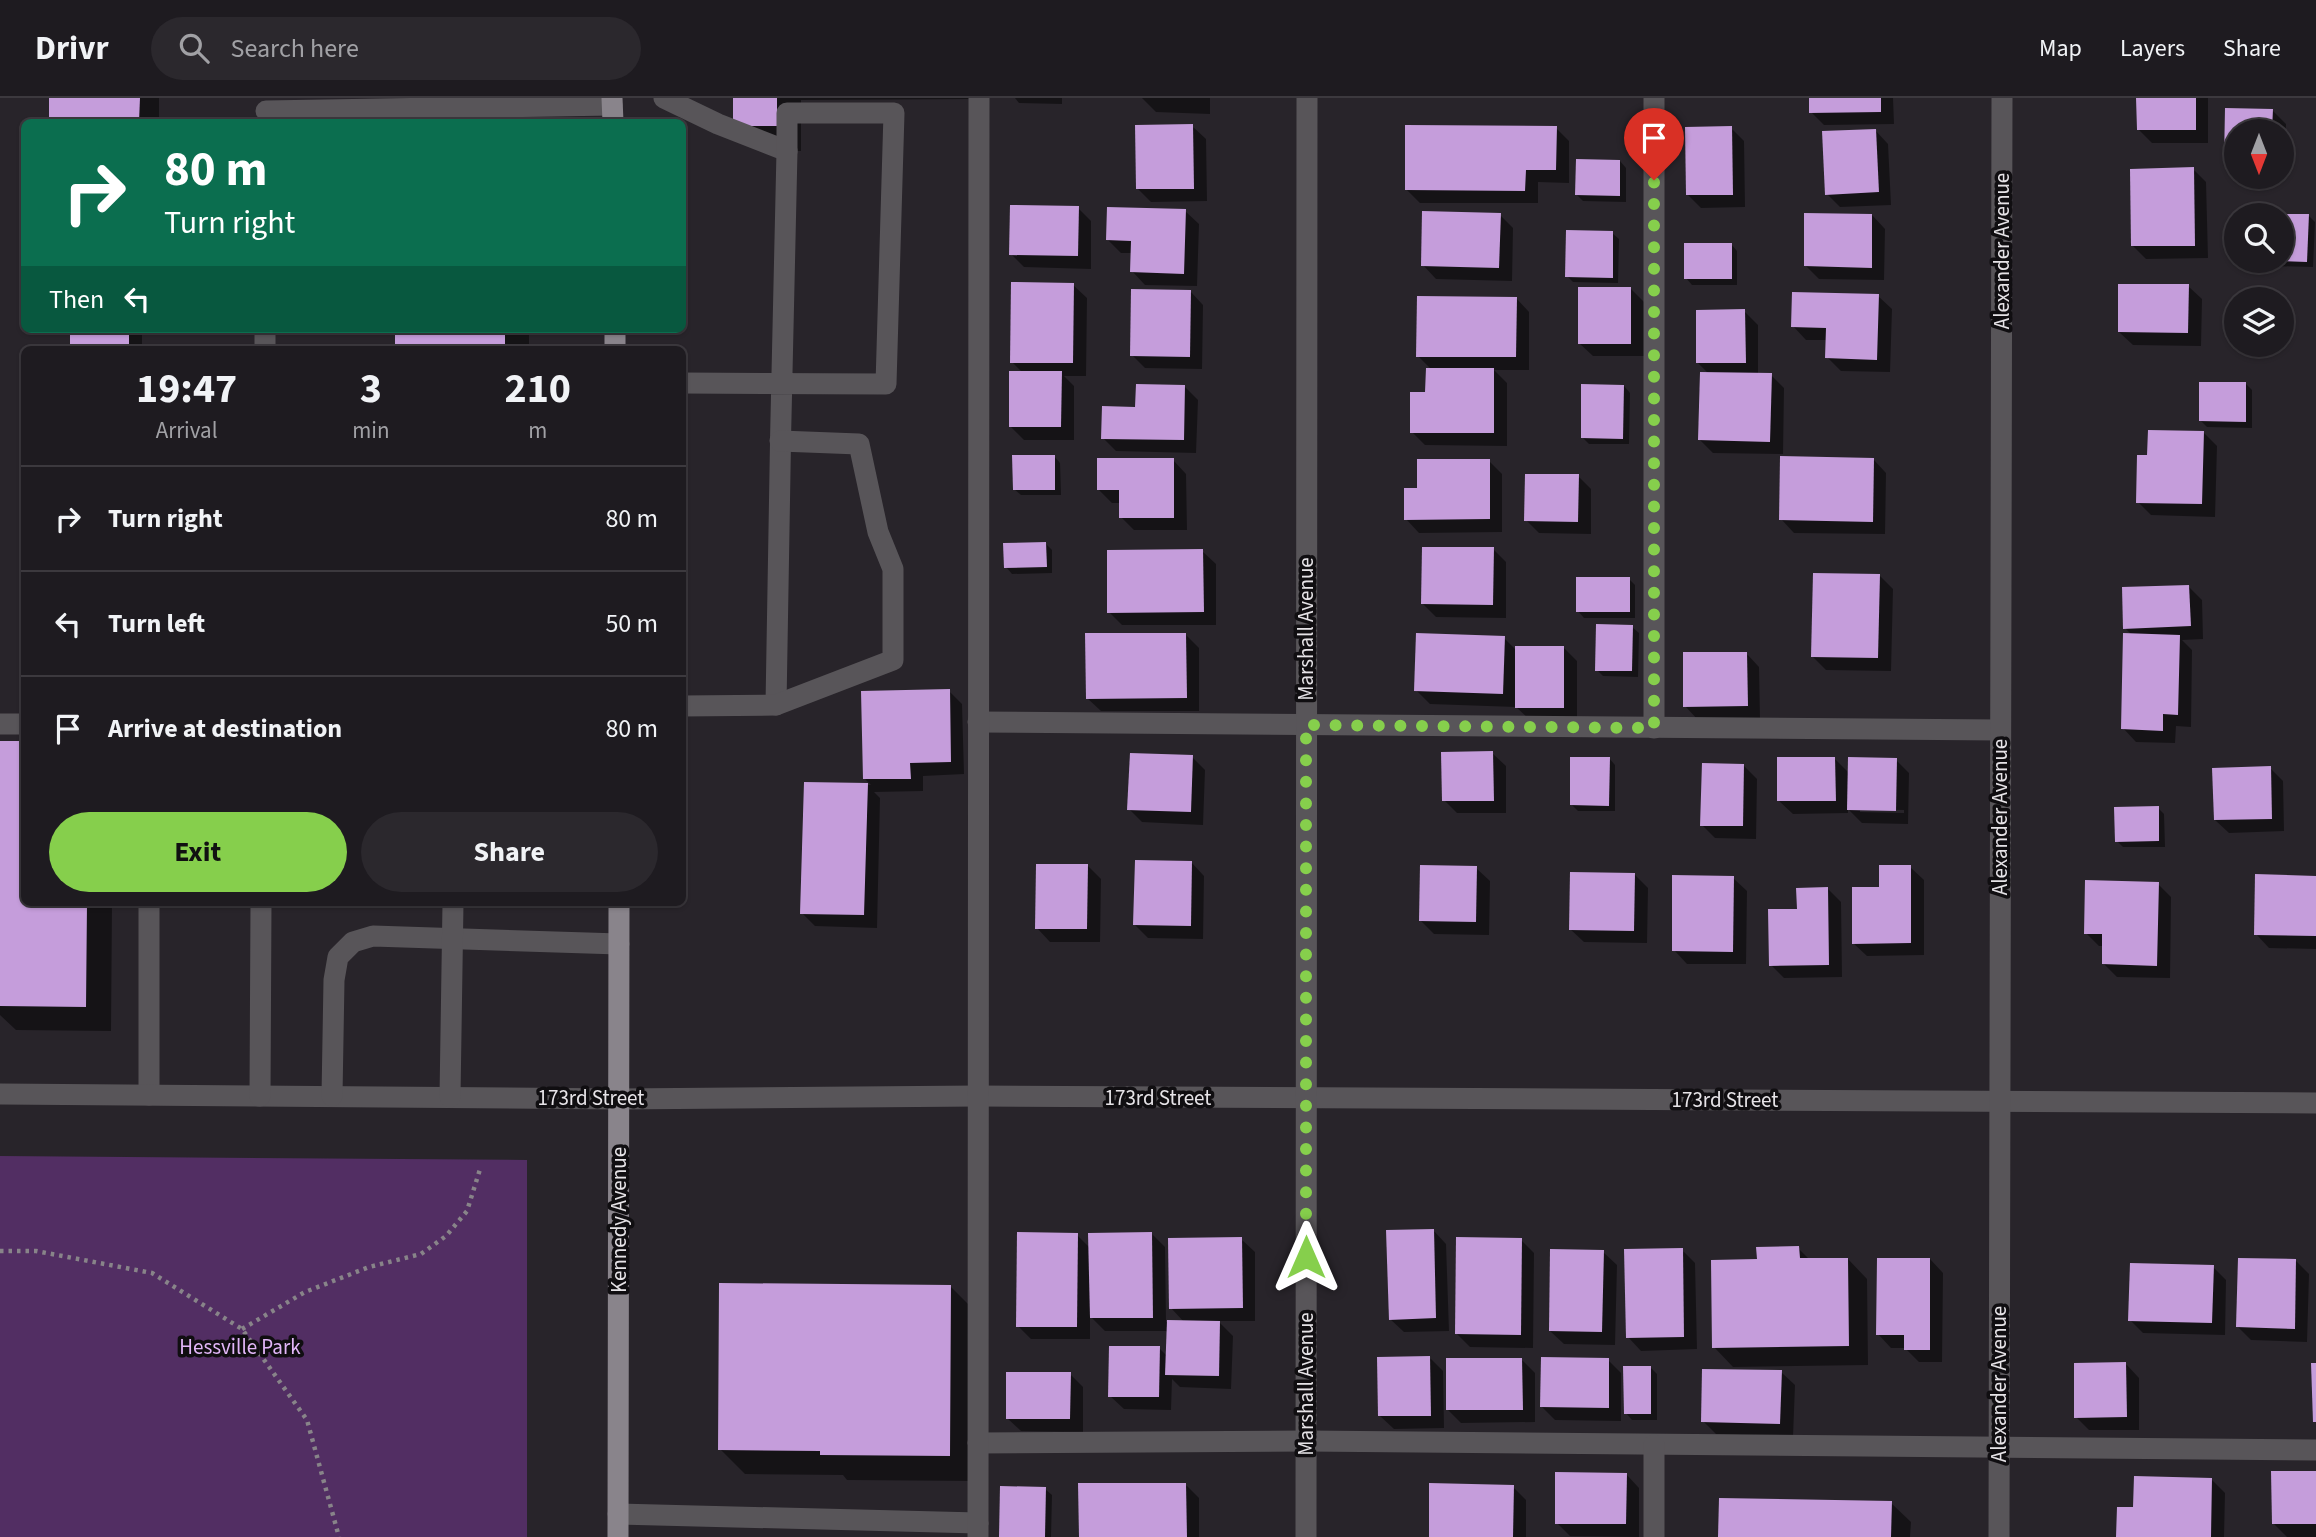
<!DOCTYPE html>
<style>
body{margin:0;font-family:"Source Sans 3",sans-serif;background:#2b282d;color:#f1f3f6;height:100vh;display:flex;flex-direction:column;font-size:26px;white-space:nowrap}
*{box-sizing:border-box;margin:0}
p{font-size:23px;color:#a1a1a5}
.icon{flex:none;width:38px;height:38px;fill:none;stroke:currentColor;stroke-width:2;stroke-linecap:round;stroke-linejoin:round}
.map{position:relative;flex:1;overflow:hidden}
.details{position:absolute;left:21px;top:248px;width:665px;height:560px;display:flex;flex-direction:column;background:#1e1b20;border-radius:10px;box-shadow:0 2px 5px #0004,0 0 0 2px #3c393e}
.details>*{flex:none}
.top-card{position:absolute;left:21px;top:21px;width:665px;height:214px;border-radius:10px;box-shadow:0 2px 5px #0004,0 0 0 2px #3c393e;background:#0b6e4f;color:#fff;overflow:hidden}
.needle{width:46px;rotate:180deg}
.fabs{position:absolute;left:2224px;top:21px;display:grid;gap:14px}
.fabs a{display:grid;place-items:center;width:70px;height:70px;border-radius:50%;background:#1e1b20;box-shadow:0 2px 5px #0004,0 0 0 2px #3c393e;font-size:35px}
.pin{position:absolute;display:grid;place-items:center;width:60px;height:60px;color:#fff;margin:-72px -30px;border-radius:50% 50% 50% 0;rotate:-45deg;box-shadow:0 0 7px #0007}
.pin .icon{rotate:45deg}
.me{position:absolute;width:77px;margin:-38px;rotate:0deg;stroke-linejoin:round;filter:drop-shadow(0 0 5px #0008)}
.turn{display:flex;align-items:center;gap:24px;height:147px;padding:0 28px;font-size:32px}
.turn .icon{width:91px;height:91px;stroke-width:2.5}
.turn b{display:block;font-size:49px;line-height:60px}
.then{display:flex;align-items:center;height:66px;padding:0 28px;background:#0003;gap:14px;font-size:26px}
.eta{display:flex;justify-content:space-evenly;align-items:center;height:119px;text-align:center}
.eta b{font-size:42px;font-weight:700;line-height:49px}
.button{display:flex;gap:14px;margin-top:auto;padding:14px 28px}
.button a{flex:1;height:80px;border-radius:42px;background:#86cf4c;color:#111;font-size:28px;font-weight:700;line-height:80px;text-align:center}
.button a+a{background:#2b282d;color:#f1f3f6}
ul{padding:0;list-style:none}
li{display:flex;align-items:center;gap:21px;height:105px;padding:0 28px;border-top:2px solid #3c393e}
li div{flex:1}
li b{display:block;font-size:26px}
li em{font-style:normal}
header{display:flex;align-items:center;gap:42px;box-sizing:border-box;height:98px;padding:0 35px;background:#1e1b20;border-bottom:2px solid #3c393e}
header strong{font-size:33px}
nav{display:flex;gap:38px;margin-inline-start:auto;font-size:24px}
.search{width:490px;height:63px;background:#2b282d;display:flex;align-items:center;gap:18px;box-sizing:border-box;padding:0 24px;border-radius:38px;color:#a1a1a5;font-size:26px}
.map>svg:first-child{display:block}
</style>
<header>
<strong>Drivr</strong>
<div class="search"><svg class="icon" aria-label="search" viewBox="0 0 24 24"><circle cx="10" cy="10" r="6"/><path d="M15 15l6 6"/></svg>Search here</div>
<nav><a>Map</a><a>Layers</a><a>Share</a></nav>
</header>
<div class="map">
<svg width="2316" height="1439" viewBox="0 0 2316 1439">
<rect width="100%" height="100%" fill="#28242a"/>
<!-- green -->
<path fill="#522e63" d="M0 1058 527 1062V1439H0Z"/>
<!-- shadow -->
<g fill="#0007" fill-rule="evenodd">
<path d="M51 0H159V24H52Z"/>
<path d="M734 0H974V1L801 2V53H760Z"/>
<path d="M1015 0H1062V6L1019 5Z"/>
<path d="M1142 0H1210V16L1156 14Z"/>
<path d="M1810 0H1893L1894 26 1824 27 1811 14Z"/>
<path d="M2138 0H2208V45H2152L2138 31Z"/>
<path d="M2227 12H2272L2286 26 2284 74H2282V33H2236V71L2226 61Z"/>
<path d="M1192 28 1206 41 1207 103 1151 104 1138 91Z"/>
<path d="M1556 30 1569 43V85L1538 84V105H1420L1406 91Z"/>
<path d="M1731 30 1744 43 1745 109 1701 110 1688 97Z"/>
<path d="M1875 32 1888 46 1891 107 1840 109 1827 96Z"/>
<path d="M1620 63 1626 70V104L1583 103 1577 97Z"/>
<path d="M2193 71 2206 84 2208 160 2146 161 2133 148Z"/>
<path d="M1078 110 1091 123V171L1024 169 1011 156Z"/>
<path d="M1185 113 1199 126 1197 188 1145 187 1132 173V155H1121L1108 142Z"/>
<path d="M1500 117 1513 130 1512 183 1436 181 1423 167Z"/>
<path d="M1872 117 1885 131 1884 182 1819 181 1805 167Z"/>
<path d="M2282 117 2309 118 2315 124 2313 169 2270 168 2265 163H2282Z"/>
<path d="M1612 135 1619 141 1618 185 1573 184 1567 178Z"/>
<path d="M1731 146 1737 153V187H1692L1686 180Z"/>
<path d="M1073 187 1087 200 1086 278H1064L1074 288V342H1024L1011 329 1023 275 1012 264Z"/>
<path d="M2188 188 2202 201 2201 248 2133 247 2119 234Z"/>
<path d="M1631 191 1644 204V258H1593L1579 245Z"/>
<path d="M1190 193 1203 207 1202 271 1145 270 1132 257Z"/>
<path d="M1878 198 1892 211 1890 274 1841 273 1827 259 1828 242H1806L1793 228Z"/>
<path d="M1516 200 1529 214V272H1494L1507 285V348L1425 347 1412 334 1427 296 1432 272 1418 258Z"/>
<path d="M1744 213 1758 227V277H1771L1784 290 1783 356 1713 355 1700 342 1709 276 1698 265Z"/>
<path d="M61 231H142V252H71V234H63Z"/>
<rect x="397" y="231" width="132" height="21"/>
<path d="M2245 285 2252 292V330L2207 329 2201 323Z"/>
<path d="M1184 288 1198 302 1196 355 1116 353 1103 340Z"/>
<path d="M1624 288 1630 295 1629 346H1589L1582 339Z"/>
<path d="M2204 335 2217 348 2215 419 2151 417 2138 404 2148 359Z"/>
<path d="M1054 358 1060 365 1061 397H1021L1014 391Z"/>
<path d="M1873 361 1886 375 1885 436 1794 435 1781 421Z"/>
<path d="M1173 362 1186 376 1187 432H1134L1121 419V405H1112L1099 392Z"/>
<path d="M1489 363 1502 376V434L1419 435 1406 421 1419 392Z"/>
<path d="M1578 378 1591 391V436L1539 435 1526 422Z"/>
<path d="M1046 446 1052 452V475L1012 476 1006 469Z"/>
<path d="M1493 451 1506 464V520L1436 519 1423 506Z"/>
<path d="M1202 453 1216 466V527H1122L1109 514Z"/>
<path d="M1880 478 1893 491 1891 573 1826 572 1812 558Z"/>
<path d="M1629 481 1635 487V520H1584L1578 513Z"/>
<path d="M2188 488 2202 502 2203 541 2182 542 2192 552 2191 629 2176 628 2175 645 2136 644 2123 630 2132 537 2125 530Z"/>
<path d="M1632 529 1639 535 1638 579 1603 578 1597 572Z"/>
<path d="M1185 536 1199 550V613H1101L1087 600Z"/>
<path d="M1504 540 1517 553 1563 549 1577 563V622H1530L1516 609 1430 606 1416 592Z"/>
<path d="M1746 555 1759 569 1760 621 1698 622 1685 608Z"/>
<path d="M949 593 962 606 964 676 923 678V693L874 694 880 700 877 830 815 828 802 815 806 685 871 687 865 681Z"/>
<path d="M0 644 24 645V805H112L111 933 16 932 0 917Z"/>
<path d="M1492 655 1506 668V715H1457L1444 702Z"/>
<path d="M1192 659 1205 672 1203 727 1142 724 1129 711Z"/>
<path d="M1609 660 1615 667V713H1578L1571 706Z"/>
<path d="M1834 660 1849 675 1896 662 1909 675 1908 726 1862 725 1848 711V715L1793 716 1779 703ZM1860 711 1904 712V715L1860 714Z"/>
<path d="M1744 668 1757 681 1756 741 1715 740 1702 727Z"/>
<path d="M2270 670 2283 683 2284 733 2229 735 2215 722Z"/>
<path d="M2158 710 2164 716 2165 749H2123L2117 743Z"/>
<path d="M1191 764 1204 778 1203 841 1148 840 1135 827Z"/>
<path d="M1088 768 1101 781 1100 844H1050L1037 830Z"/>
<path d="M1910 769 1924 782V857L1867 858 1853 845 1881 790Z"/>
<path d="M1476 770 1490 783 1489 837 1434 836 1421 823Z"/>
<path d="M1635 777 1648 790 1647 845 1584 844 1570 831Z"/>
<path d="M2316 779V851L2269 850 2256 836Z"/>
<path d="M1733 780 1747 793 1746 866H1687L1674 852Z"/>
<path d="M2158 786 2171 799 2170 880 2117 879 2103 865 2104 848H2099L2086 835Z"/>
<path d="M1828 791 1841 804 1842 879 1784 880 1771 867 1799 813Z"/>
<path d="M308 805H404V806L311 808Z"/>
<path d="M1433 1132 1446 1146 1449 1233 1404 1234 1390 1221Z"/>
<path d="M1152 1136 1165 1149 1166 1224H1184L1171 1210 1241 1141 1255 1154V1223H1218L1233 1238 1231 1291 1180 1289 1172 1281 1171 1312 1124 1311 1110 1298 1159 1250 1167 1258 1168 1233H1105L1090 1218V1241H1031L1018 1228 1077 1137 1090 1150Z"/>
<path d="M1521 1142 1534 1155 1533 1250 1470 1249 1457 1236Z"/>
<path d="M1798 1150 1810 1162 1848 1161 1867 1181 1868 1267 1733 1269 1714 1249 1759 1163Z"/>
<path d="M1682 1152 1695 1165 1697 1251 1641 1253 1628 1239Z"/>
<path d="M1603 1154 1617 1167 1615 1247 1564 1246 1550 1233Z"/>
<path d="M1930 1161 1943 1175 1942 1264H1919L1905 1250H1891L1878 1236Z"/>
<path d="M2296 1163 2309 1176 2307 1244 2251 1242 2238 1229Z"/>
<path d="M2213 1169 2226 1182 2225 1237 2143 1235 2130 1222Z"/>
<path d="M951 1189 976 1214 975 1383 847 1382 843 1377 745 1376 720 1351Z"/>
<path d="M1430 1260 1443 1273 1444 1330 1394 1331 1380 1318Z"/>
<path d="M1522 1262 1535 1275V1324L1461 1325 1448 1312Z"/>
<path d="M1608 1262 1621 1275V1323L1555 1322 1542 1309Z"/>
<path d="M2126 1266 2139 1280V1332H2089L2076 1319Z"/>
<path d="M1651 1270 1657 1276V1322H1632L1626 1315Z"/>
<path d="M1781 1274 1795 1287 1793 1339 1716 1336 1703 1323Z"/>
<path d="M1070 1276 1083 1289V1334L1021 1333 1007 1320Z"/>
<path d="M2316 1374V1439H2287L2274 1426Z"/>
<path d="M1626 1376 1639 1390V1439L1570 1438 1557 1425Z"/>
<path d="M2212 1382 2225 1395 2224 1439H2118L2135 1411Z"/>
<path d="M1185 1386 1199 1400V1439H1080Z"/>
<path d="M1513 1389 1526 1402V1439H1430Z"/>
<path d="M1045 1391 1052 1397 1051 1439H1002Z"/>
<path d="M1891 1405 1911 1424 1910 1439H1720Z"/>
</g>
<!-- building -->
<g fill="#c59ddb">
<path d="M49 0H140L139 24H49Z"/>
<rect x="733" y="0" width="44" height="28"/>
<path d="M1809 0H1881V14L1809 15Z"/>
<path d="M2136 0H2196V32H2137Z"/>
<path d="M2225 10 2273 11 2272 33H2236V62H2224Z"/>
<path d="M1193 26 1194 91H1136L1135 27Z"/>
<path d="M1405 27 1557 28 1556 72H1526L1525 93 1405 92Z"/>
<path d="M1732 28 1733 97H1686L1685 29Z"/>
<path d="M1876 31 1879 94 1825 97 1822 33Z"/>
<path d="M1576 61 1620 62V98L1575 97Z"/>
<path d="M2194 69 2195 148H2131L2130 71Z"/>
<path d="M1010 107 1079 108 1078 158 1009 157Z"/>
<path d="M1107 109 1186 111 1184 176 1130 174 1131 143 1106 142Z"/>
<path d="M1422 113 1501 115 1499 170 1421 168Z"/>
<path d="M1804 115 1872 116V170L1804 168Z"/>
<path d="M2282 116H2309L2307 164 2282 163Z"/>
<path d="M1566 132 1613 133V180L1565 179Z"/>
<rect x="1684" y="145" width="48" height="36"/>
<path d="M1011 184 1074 185 1073 265H1010Z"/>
<path d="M2118 186H2189L2188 235 2118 234Z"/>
<rect x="1578" y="189" width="53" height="57"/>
<path d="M1131 191 1191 192 1190 259 1130 258Z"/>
<path d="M1792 194 1879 196 1877 262 1825 260 1826 230 1791 229Z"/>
<path d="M1417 198 1517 199 1516 259H1416Z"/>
<path d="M1745 211 1746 265H1696V212Z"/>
<rect x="70" y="231" width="59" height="21"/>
<rect x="395" y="231" width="110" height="21"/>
<path d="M1426 270H1494V335H1410V294H1425Z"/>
<path d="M1009 273H1062L1061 329H1009Z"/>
<path d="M1700 274 1772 275 1770 344 1698 342Z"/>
<path d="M2199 284H2246V324L2199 323Z"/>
<path d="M1136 286 1185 287 1184 342 1101 341 1102 308 1135 309Z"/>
<path d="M1581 286 1624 287 1623 341 1581 340Z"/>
<path d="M2148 332 2204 333 2202 406 2136 405 2137 357H2147Z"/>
<path d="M1012 357H1055V392H1013Z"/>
<path d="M1780 358 1874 360 1873 424 1779 422Z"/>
<path d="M1097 360H1174V420H1119V392H1097Z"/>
<path d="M1417 361H1490V421L1404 422V390H1417Z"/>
<path d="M1525 376H1579L1578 424 1524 423Z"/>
<path d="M1046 444 1047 469 1004 470 1003 445Z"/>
<path d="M1422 449H1494L1493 507 1421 506Z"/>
<path d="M1203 451 1204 514 1107 515V452Z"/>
<path d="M1813 475 1880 476 1878 560 1811 559Z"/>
<rect x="1576" y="479" width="54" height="35"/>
<path d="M2189 487 2191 528 2123 531 2122 489Z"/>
<path d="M1596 526 1633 527 1632 573H1595Z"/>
<path d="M1085 535H1186L1187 600 1086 601Z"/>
<path d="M1416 535 1505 538 1503 596 1414 593Z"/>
<path d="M2123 535 2180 537 2178 617 2163 616V633L2121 631Z"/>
<rect x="1515" y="548" width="49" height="62"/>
<path d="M1683 554H1747L1748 608 1683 609Z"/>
<path d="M950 591 951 664 910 665 911 681H863L861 593Z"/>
<path d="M0 643H24V805H87L86 909 0 908Z"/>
<path d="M1493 653 1494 703H1442L1441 654Z"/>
<path d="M1130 655 1193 657 1191 714 1127 712Z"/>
<path d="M1570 659H1610L1609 708 1570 707Z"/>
<path d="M1777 659H1835L1836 703H1777Z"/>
<path d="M1848 659 1897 660 1896 713 1847 712Z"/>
<path d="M1702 665 1744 666 1743 728H1700Z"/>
<path d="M2271 668 2272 721 2214 722 2212 670Z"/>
<path d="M804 684 868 685 864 817 800 816Z"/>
<path d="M2159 708V743L2115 744 2114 709Z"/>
<path d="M1135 762 1192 763 1191 828 1133 827Z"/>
<path d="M1036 766H1088L1087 831H1035Z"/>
<path d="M1420 767 1477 768 1476 824 1419 823Z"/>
<path d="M1879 767H1911V845L1852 846V789H1879Z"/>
<path d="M1570 774 1635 775 1634 833 1569 832Z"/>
<path d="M2255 776 2316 778V838L2254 837Z"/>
<path d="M1672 777 1734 778 1733 854 1672 853Z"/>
<path d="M2085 782 2159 784 2157 868 2102 866V836H2084Z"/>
<path d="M1828 789 1829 867 1769 868 1768 811H1797L1796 790Z"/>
<path d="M1434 1131 1436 1220 1389 1222 1386 1132Z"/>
<path d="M1017 1134 1078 1135 1077 1229H1016Z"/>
<path d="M1152 1134 1153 1220H1090L1088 1135Z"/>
<path d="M1242 1139 1243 1210 1169 1211 1168 1140Z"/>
<path d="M1456 1139 1522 1140 1521 1237 1455 1236Z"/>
<path d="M1799 1148 1800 1160H1848L1849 1248 1712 1250 1711 1162 1757 1161 1756 1149Z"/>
<path d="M1683 1150 1684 1239 1626 1240 1624 1151Z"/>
<path d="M1550 1151 1604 1152 1602 1234 1549 1233Z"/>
<path d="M1877 1160H1930V1252H1904V1237H1876Z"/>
<path d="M2238 1160 2296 1161 2295 1231 2236 1229Z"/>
<path d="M2130 1165 2214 1167 2212 1225 2128 1223Z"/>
<path d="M719 1185 951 1187 950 1358 820 1357V1353L718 1352Z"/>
<path d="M1167 1222 1220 1223 1219 1278 1165 1277Z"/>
<path d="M1109 1248H1160L1159 1299H1108Z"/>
<path d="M1430 1258 1431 1318H1378L1377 1259Z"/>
<path d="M1541 1259 1609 1260V1310L1540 1309Z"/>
<path d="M1446 1260H1522L1523 1312H1446Z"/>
<path d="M2126 1264 2127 1319 2074 1320V1265Z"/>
<path d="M2311 1265H2316V1324H2313Z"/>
<path d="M1623 1268H1651V1316H1624Z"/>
<path d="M1702 1271 1782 1272 1780 1326 1701 1324Z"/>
<path d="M1006 1274H1071L1070 1321H1006Z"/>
<path d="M2271 1373H2316V1426H2272Z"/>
<path d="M1555 1374 1627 1375 1626 1426H1555Z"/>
<path d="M2134 1378 2212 1380 2211 1439H2116L2117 1409H2133Z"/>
<path d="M1078 1385H1186L1187 1439H1079Z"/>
<path d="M1429 1385 1514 1387 1513 1439H1429Z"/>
<path d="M1000 1388 1046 1389 1045 1439H999Z"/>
<path d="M1719 1400 1892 1403 1891 1439H1718Z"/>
</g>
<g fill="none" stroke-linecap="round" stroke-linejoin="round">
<!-- path -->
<g stroke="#888489" stroke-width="4.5" stroke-dasharray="3.5 5" stroke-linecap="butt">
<path d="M0 1153H36L152 1175 242 1231 307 1322 339 1439"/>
<path d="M242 1231 305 1194 369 1169 421 1156 446 1138 467 1113 481 1068"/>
</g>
<!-- minor -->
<g stroke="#585559" stroke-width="21">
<path d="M664 0 718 26 787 53"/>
<path d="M1654 0V630"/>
<path d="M266 13 612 7"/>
<path d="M265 252V231"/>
<path d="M682 285 886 286 894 15H787V53C782 238 779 422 776 607"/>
<path d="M682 608 776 607 893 562V471L878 434 859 346 780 343"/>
<path d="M978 624 2000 632"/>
<path d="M0 626H24"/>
<path d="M149 805V997"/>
<path d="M0 996 619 1001 978 998 2316 1005"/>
<path d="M260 998 261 805"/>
<path d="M332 998 334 882 338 859 353 844 373 838 619 846"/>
<path d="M450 999 453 805"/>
<path d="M978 1345 1306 1343 2316 1352"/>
<path d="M1654 1347V1439"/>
<path d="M618 1416 978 1425"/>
<path d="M978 1439 979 0"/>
<path d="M1306 1439 1307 0"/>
<path d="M1999 1439 2002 0"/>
</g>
<!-- major -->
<g stroke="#89848b" stroke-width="21">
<path d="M612 0 613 24"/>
<path d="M615 231V252"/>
<path d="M618 1439 619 805"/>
</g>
</g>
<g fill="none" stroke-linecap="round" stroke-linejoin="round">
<!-- route -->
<path stroke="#86cf4c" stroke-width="12" stroke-dasharray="0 21.6" d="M1306 1159V627L1654 630V82"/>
</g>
<g text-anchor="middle" stroke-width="7" stroke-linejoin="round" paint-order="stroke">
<!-- street labels -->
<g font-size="21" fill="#e6e3e7" stroke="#100e11">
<text transform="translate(2002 153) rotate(-90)" y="7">Alexander Avenue</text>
<text transform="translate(1306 531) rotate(-90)" y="7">Marshall Avenue</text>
<text transform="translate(2000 719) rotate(-90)" y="7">Alexander Avenue</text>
<text x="591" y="1007">173rd Street</text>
<text x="1158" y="1007">173rd Street</text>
<text x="1725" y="1009">173rd Street</text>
<text transform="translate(619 1122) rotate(-90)" y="7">Kennedy Avenue</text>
<text transform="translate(1306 1286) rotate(-90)" y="7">Marshall Avenue</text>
<text transform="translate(1999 1286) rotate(-90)" y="7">Alexander Avenue</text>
</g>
<!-- park labels -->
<g font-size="21" fill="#e2b6f9" stroke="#100e11">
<text x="240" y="1256">Hessville Park</text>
</g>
</g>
</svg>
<div class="fabs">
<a><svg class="needle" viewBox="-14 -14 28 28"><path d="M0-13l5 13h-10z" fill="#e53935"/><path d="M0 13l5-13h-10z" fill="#a1a1a5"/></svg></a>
<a><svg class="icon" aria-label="search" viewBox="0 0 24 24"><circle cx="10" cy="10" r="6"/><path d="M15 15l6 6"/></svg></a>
<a><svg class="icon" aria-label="layers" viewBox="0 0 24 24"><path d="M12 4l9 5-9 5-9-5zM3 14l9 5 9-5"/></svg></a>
</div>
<div class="pin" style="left:1654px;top:82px;background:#d93025"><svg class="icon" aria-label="arrive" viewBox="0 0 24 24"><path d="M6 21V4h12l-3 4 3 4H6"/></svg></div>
<svg class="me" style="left:1306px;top:1159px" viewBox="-20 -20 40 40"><path d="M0-17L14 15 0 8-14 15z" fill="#86cf4c" stroke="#fff" stroke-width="4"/></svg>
<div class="top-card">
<div class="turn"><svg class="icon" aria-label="right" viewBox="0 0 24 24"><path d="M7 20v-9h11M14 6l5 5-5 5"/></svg><div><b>80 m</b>Turn right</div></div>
<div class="then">Then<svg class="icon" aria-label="left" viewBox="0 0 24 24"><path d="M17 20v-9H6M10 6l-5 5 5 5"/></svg></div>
</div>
<section class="details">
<div class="eta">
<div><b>19:47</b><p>Arrival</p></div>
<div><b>3</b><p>min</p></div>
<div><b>210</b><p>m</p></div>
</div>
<ul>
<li><svg class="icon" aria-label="right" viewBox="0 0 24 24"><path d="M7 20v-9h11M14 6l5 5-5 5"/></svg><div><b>Turn right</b></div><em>80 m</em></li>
<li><svg class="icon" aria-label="left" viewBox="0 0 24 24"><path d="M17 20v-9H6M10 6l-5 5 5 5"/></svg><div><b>Turn left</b></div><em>50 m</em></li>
<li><svg class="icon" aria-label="arrive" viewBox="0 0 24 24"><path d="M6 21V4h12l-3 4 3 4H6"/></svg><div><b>Arrive at destination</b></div><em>80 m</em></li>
</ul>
<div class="button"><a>Exit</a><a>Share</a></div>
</section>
</div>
